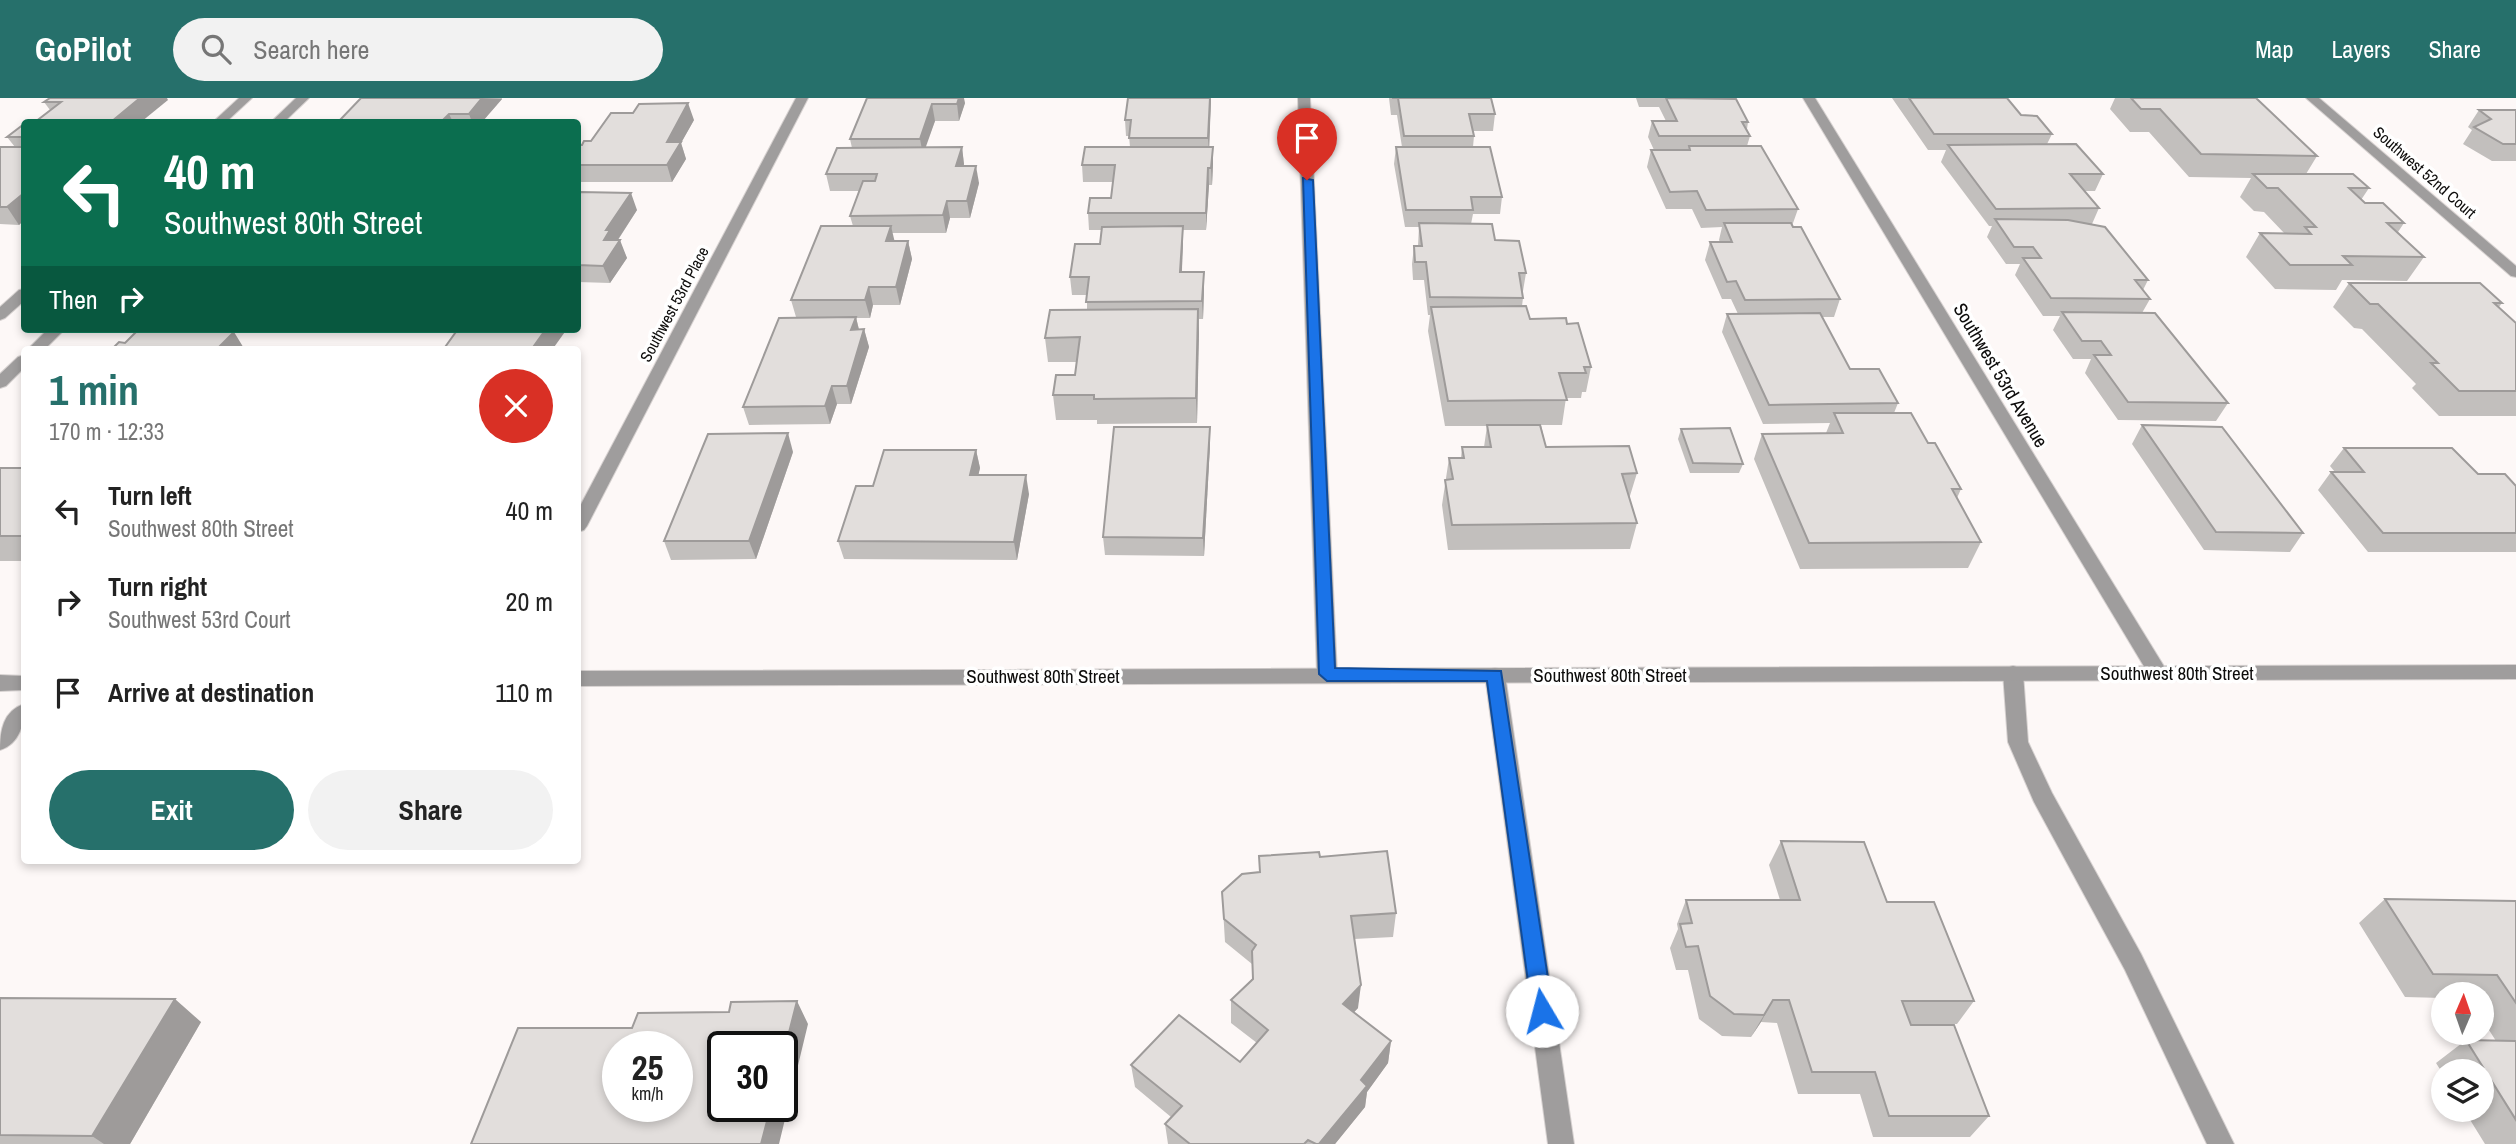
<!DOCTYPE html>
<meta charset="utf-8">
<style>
body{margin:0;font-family:"Archivo Narrow",sans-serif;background:#f2f2f2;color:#222;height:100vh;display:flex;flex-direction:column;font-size:26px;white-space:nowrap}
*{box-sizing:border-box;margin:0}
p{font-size:23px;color:#767676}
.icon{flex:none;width:38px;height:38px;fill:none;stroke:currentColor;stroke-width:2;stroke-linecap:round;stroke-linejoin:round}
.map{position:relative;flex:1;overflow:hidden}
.drawer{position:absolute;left:21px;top:248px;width:560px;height:518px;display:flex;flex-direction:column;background:#fff;border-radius:7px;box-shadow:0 4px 10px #0003}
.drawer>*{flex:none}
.hud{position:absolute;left:21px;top:21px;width:560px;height:214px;border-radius:7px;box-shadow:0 4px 10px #0003;background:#0b6e4f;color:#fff;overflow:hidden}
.needle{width:46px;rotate:2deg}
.buttons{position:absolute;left:2431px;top:884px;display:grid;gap:14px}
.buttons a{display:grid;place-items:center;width:63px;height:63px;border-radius:50%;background:#fff;box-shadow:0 4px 10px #0003;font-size:35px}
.speed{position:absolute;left:602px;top:933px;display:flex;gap:14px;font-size:35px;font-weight:700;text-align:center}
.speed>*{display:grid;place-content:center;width:91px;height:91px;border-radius:50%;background:#fff;box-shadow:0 4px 10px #0003;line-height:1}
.speed small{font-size:18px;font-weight:400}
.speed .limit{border:4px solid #111;border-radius:10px;background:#fff;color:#111}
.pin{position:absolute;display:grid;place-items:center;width:60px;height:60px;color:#fff;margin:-72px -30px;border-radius:50% 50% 50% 0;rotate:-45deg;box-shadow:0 0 7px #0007}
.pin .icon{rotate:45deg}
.me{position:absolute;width:77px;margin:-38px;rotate:352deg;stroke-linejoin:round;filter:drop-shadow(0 0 5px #0008)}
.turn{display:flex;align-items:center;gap:24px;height:147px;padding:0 28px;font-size:32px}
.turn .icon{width:91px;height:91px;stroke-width:2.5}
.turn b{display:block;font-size:49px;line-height:60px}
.then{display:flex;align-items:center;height:66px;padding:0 28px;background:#0003;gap:14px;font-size:26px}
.round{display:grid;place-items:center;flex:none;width:74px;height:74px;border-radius:37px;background:#f2f2f2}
.headline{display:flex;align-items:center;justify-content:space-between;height:119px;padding:0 28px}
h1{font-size:42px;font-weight:700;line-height:52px;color:#26706b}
.button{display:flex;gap:14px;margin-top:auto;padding:14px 28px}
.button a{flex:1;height:80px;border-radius:42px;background:#26706b;color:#fff;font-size:28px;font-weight:700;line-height:80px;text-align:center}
.button a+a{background:#f2f2f2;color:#222}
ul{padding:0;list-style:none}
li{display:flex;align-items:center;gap:21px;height:91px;padding:0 28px}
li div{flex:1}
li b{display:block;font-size:26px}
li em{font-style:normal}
header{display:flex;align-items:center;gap:42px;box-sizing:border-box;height:98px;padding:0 35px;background:#26706b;color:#fff}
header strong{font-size:33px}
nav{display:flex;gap:38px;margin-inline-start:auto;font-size:24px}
.search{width:490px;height:63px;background:#f2f2f2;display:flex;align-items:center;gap:18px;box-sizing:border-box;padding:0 24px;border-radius:38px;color:#767676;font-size:26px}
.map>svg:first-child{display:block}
</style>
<header>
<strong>GoPilot</strong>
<div class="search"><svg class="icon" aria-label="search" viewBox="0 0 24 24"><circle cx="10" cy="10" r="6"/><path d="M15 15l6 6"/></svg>Search here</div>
<nav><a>Map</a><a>Layers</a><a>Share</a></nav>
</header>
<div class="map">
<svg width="2516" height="1046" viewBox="0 0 2516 1046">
<rect width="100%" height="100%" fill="#fdf8f7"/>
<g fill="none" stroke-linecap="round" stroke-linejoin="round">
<defs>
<path id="service" d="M2013 568 2020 570 2023 575 2028 644 2052 695 2141 856 2234 1046H2207L2125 872 2034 704 2008 644 2003 575 2006 570Z"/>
<g id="minor">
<path d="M239 0H252L226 24H213Z"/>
<path d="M296 0H309L284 24H271Z"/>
<path d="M796 0H808L587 428 584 432 578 434V412Z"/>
<path d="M1298 0H1310L1337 576 1334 581 1327 583 1320 581 1317 576Z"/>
<path d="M1803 0H1815L2165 570 2168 575 2165 580 2158 582 2151 580Z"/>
<path d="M2306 0H2319L2516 168V179L2511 178Z"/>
<path d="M24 191V203L5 220 0 222V209L19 192Z"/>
<path d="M48 231H65L44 252H27Z"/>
<path d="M24 257V270L6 288 0 290V276L18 259Z"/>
<path d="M1495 570 1502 572 1505 577 1574 1046H1548L1485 577 1488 572Z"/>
<path d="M24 606C25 624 20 646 0 652 0 633 3 613 24 606Z"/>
</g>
<g id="tertiary">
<path d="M2516 567V581L578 588V573Z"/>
<path d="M0 577 24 578V592L0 593Z"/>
</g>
</defs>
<!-- service casing -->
<use href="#service" stroke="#d7d2d1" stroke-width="2"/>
<!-- minor casing -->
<use href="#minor" stroke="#d7d2d1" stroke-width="2"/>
<!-- tertiary casing -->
<use href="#tertiary" stroke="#d7d2d1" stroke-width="2"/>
<!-- service -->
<use href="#service" fill="#9f9d9d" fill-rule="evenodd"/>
<!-- minor -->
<use href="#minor" fill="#9f9d9d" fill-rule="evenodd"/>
<!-- tertiary -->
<use href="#tertiary" fill="#9f9d9d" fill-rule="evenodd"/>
</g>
<!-- wall -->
<g fill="#c2bfbd">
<path d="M361 0H502V1L482 24H339V23Z"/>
<path d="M867 0 965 5 959 23H935L925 49H962L964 68 979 85 970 120H950L946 135H892L894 143H908L912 161 900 207H873L870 220H856L859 231H864L869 249 851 306H837L830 326 749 327 743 309 796 219 791 202 853 128 850 118 860 93H830L826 76 852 50 850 41Z"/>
<path d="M1128 0H1211L1209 49H1213V66L1212 87H1209L1206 132H1183L1182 174 1204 192 1203 221H1199L1197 325 1097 326V322H1056L1053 297 1075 277 1077 264H1048L1045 240 1087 211V197H1072L1070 179 1100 146 1101 132H1089L1088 115 1111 100 1113 84H1083L1082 67 1130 49 1129 38H1126L1125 22Z"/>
<path d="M1389 0H1491L1495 16 1493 33H1473L1474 38 1473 49 1502 99 1500 116H1473L1471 126 1495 142 1526 175 1523 193H1522L1523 200 1522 208 1530 221 1567 226 1591 269 1586 294H1582L1581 300H1566L1562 327H1541L1546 349 1637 375 1629 401 1637 425 1630 451 1448 452 1442 407 1449 360H1461L1462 349H1484L1487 328H1445L1428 233 1430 217H1428L1424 182H1413L1412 166 1414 148H1418L1419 129H1405L1394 66 1396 49H1402L1397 17H1391Z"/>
<path d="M1636 0H1730L1748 24 1747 31 1750 38 1747 48 1798 111 1792 128 1840 201 1834 219H1822L1850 271 1898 305 1894 315 1928 345 1961 391 1957 400 1981 444 1968 470 1800 471 1754 361 1762 336 1826 335 1830 325 1763 326 1722 234 1727 216H1738L1731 201H1722L1705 162 1710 144H1720L1719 142 1722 129 1701 130 1692 111H1666L1647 69 1651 52H1654L1648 39 1652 23H1666L1659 9H1639Z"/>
<path d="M1892 0H2007L2021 17 2052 36 2047 46 2103 76 2095 93H2085L2099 110 2092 126 2148 182 2143 192 2150 201 2142 215 2228 305 2216 323 2118 322 2085 275 2091 261H2073L2053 232 2060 218H2043L2015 177 2020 166H2006L1987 139 1992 128H1989L1941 64 1946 52H1928Z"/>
<path d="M2115 0H2256L2317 58 2306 76 2369 90 2361 102 2365 105 2404 125 2398 134 2424 159 2407 183 2342 182 2336 192 2275 191 2246 159 2260 135 2285 136 2264 114 2254 113 2240 99 2251 80 2189 79 2149 34H2130L2110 11Z"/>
<path d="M168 2 35 24 50 12 44 4Z"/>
<path d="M2479 12H2516V63H2492L2463 46 2472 32 2468 29Z"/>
<path d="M694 22 681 45 686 61 672 84H578V47H582L591 43Z"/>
<path d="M24 26V122L19 127 0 126V49H15L7 39Z"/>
<path d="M578 98 637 112 618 142 627 160 610 185 578 184Z"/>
<path d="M2349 185 2502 205 2499 209 2516 225V318H2439L2412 290 2416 286 2362 231 2354 230 2333 209Z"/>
<path d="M2142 327 2303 435 2290 454 2204 452 2132 346Z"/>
<path d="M1210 329V347L1204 458 1105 457 1103 439Z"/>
<path d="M1681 331 1743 366 1739 375H1690L1678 341Z"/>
<path d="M2344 350 2478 376 2516 388V454H2368L2318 392 2331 374H2335L2330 368Z"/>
<path d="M976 352 980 370 978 377 1029 396 1017 462 844 461 838 443 873 388Z"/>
<path d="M793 354 756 461 671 462 664 443Z"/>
<rect x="0" y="370" width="24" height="93"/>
<path d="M1781 743 1887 804 1974 903 1957 926H1911L1989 1018 1970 1039H1873L1860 996H1798L1777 925 1761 924 1751 939 1722 938 1699 921 1688 872H1676L1670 850 1678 831 1677 826 1686 802H1780L1769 767Z"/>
<path d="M1259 758 1320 759 1396 815 1393 839 1354 841 1358 910 1354 914 1391 943 1388 965 1367 994 1365 1009 1335 1046H1168L1165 1026 1171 1019 1135 989 1131 967 1240 964 1257 945 1231 925V902L1252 881V866L1225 844 1222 794 1259 774Z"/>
<path d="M2385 801 2516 803V1046H2485L2464 1012H2482V973H2443V976L2436 965 2466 942 2496 943 2482 921V896H2443V900L2405 899 2359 825Z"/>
<path d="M0 900 201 924 130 1046H0Z"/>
</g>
<!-- shaded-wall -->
<g fill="#9e9b9a">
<path d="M140 0H167L168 2 141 24H111Z"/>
<path d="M482 0 502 1 482 24H472L469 16Z"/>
<path d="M959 0H964L965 5 959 23 957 6Z"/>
<path d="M1210 0H1211L1209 56 1208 40Z"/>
<path d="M688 5 694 22 681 45 686 61 672 84 667 67V44Z"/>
<path d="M932 6 935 23 923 57 920 41Z"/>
<path d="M449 16 453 24H441Z"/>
<path d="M962 49 964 66 959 85 956 68Z"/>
<path d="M1213 49V66L1212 87 1211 70Z"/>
<path d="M976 68 979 85 970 120 967 103Z"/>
<path d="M1208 70 1209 87 1206 132V115Z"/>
<path d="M24 95V122L19 127 7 109Z"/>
<path d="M631 95 637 112 615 146 620 142 627 160 610 185 603 168 604 142 606 132Z"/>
<path d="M947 103 950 120 946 135 943 117Z"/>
<path d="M891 128 895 145 886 143Z"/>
<path d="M1183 128V145L1181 192 1180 174Z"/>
<path d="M908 143 912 161 900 207 896 189Z"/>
<path d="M1204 174V192L1203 221 1202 203Z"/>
<path d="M869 189 873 207 870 220 865 202Z"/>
<path d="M1198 211 1199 235 1197 325 1196 300Z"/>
<path d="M856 219 860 237 851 232Z"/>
<path d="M208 231H225L229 238 234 234 245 252H216L206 233Z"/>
<path d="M546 231H567L552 252H531Z"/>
<path d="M864 231 869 249 851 306 847 288Z"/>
<path d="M832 288 837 306 830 326 825 308Z"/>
<path d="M1210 329V347L1204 458 1203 440Z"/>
<path d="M788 335 793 354 756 461 749 443Z"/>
<path d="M976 352 980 370 974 396 970 377Z"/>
<path d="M1026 377 1029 396 1017 462 1014 444Z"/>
<path d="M1361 887 1358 910 1341 928 1343 906Z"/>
<path d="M175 901 201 924 130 1046H104L92 1038Z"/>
<path d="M1773 902 1761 924 1751 939 1764 917Z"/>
<path d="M797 903 808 926 779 1046H761L771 1008H782V962Z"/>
<path d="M1391 943 1388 965 1367 994 1365 1009 1335 1046H1319L1361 982Z"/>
</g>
<!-- building -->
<g fill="#e2dedc" stroke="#9e9b9a" stroke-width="2" fill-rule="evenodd">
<path d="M50 0H140L111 24H26H35L61 4H44Z"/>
<path d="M361 0H482L469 16H449L441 24H351L353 23H339Z"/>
<path d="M867 0H959L957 6H932L920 41H850Z"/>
<path d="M1128 0H1210L1208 40H1129L1131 22H1125Z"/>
<path d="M1392 0H1491L1495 16H1469L1474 38H1404L1398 0Z"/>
<path d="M1666 0 1736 1 1748 24H1742L1750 38H1659L1652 23H1677Z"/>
<path d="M1909 0H2007L2021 17 2037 18 2052 36H1934Z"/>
<path d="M2131 0H2256L2317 58 2201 56 2160 11H2141Z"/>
<path d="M688 5 667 44H681L667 67H578V47H582L584 43H591L611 15H633L639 6Z"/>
<path d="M2479 12H2516V46H2503L2474 29 2491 21Z"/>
<path d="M24 26V39H7Z"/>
<path d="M2076 46 2103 76H2070L2099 110 1996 111 1948 47Z"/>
<path d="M1689 48H1761L1798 111 1706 112 1697 93 1670 94 1651 52H1690Z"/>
<path d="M0 49H24V95L7 109H0Z"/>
<path d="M962 49 956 68H976L967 103H947L943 117 850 118 863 83H875L877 76H826L837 50Z"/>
<path d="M1085 49H1213L1211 70H1208L1206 115H1088L1090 100H1111L1115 67H1082Z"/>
<path d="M1396 49H1490L1502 99H1471L1473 112H1406Z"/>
<path d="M2253 76H2353L2369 90H2349L2365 105H2383L2404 125H2387L2424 159 2343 158 2352 167H2290L2260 135 2311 136 2305 129H2316L2278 90H2267Z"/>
<path d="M580 94 631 95 606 132H610L604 142H620L603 168 578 167V98Z"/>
<path d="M1995 121 2068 122 2105 129 2148 182H2135L2150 201 2051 200 2023 160H2041L2033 149H2014Z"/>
<path d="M1419 125 1492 126 1495 142 1519 143 1526 175H1519L1523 200 1430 199 1426 164H1415L1414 148H1422Z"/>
<path d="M1724 125H1791L1793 129H1801L1840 201 1745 202 1736 183 1727 184 1710 144H1732Z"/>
<path d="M821 128H891L886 143H908L896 189H869L865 202H791Z"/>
<path d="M1183 128 1180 174H1204L1202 203 1086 204 1089 179H1070L1075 146H1100L1102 129Z"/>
<path d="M2349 185H2480L2502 205H2494L2516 225V293H2459L2431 265H2438L2378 206H2370Z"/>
<path d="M1526 208 1530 221 1566 220 1567 226 1578 225 1591 269H1584L1586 275H1559L1567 302 1448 303 1431 209Z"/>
<path d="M1198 211 1196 300 1094 301V297H1053L1056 277H1075L1080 239 1045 240 1050 212Z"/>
<path d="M2062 214 2155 215 2228 305 2128 304 2094 257H2111L2101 243H2082Z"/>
<path d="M1820 215 1850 271H1879L1898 305 1769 307 1727 216Z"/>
<path d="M856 219 851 232 864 231 847 288H832L825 308 743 309 779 220Z"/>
<path d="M139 231H208L206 233 234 234 216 252H111L119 244 125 245Z"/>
<path d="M458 231H546L531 252H443Z"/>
<path d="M1834 315H1911L1928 345H1935L1961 391H1952L1981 444 1809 445 1762 336 1843 335Z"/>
<path d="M1487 327H1540L1546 349 1629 348 1637 375 1622 376 1637 425 1452 427 1445 382 1453 381 1449 360H1464L1462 349H1491Z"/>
<path d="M2142 327 2222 329 2303 435 2216 434Z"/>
<path d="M1114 329H1210L1203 440 1103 439Z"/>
<path d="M1730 330 1743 366 1693 365 1681 331Z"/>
<path d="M788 335 749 443H664L708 336Z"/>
<path d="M2344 350H2452L2478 376H2505L2516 388V435H2383L2331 374H2364Z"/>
<path d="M884 352H976L970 377H1026L1014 444 838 443 856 388H873Z"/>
<rect x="0" y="370" width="24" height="68"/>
<path d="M1781 743 1864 744 1887 804H1934L1974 903H1902L1911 927H1954L1989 1018H1889L1875 974H1812L1789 902H1773L1764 917 1734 916 1710 898 1698 848 1686 849 1680 826 1692 825 1686 802H1800Z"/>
<path d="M1387 753 1396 815 1351 818 1361 887 1343 906 1391 943 1361 982 1367 988 1319 1046H1316L1308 1042 1304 1046H1190L1165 1026 1182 1008 1131 967 1179 917 1240 964 1268 932 1231 902 1253 881 1252 853 1256 847 1224 821 1222 794 1242 776 1260 774 1259 758 1319 754 1320 759Z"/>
<path d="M2385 801 2516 803V905L2497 877 2433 876Z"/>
<path d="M0 900 175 901 92 1038 0 1037Z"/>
<path d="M797 903 782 962V948H723V1008H771L761 1046H471L518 930H632L638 915 729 914 731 904ZM618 948H677V1008H618Z"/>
<path d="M2466 942 2516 943V1022Z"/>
</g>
<!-- route -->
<path fill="#1a73e8" stroke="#114b97" stroke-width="2" d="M1303 80 1313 82 1335 570 1501 573 1553 913 1550 920 1542 923 1535 920 1532 913 1487 583H1327L1319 576Z"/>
<g text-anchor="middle" stroke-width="7" stroke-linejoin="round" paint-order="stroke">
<!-- far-street labels -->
<g font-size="16" fill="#0d0c0b" stroke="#fff">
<text transform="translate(2425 74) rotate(41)" y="6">Southwest 52nd Court</text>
<text transform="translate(674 206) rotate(-62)" y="6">Southwest 53rd Place</text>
</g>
<!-- street labels -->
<g font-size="19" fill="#0d0c0b" stroke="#fff">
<text transform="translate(2001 277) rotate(59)" y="7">Southwest 53rd Avenue</text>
<text x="2177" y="582">Southwest 80th Street</text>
<text x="1610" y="584">Southwest 80th Street</text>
<text x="1043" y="585">Southwest 80th Street</text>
</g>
</g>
</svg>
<div class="buttons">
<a><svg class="needle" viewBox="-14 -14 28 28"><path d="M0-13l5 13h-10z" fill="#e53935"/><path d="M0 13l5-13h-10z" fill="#767676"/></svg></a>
<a><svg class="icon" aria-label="layers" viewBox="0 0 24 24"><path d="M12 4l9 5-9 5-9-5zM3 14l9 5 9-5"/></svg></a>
</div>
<div class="speed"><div>25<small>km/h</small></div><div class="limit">30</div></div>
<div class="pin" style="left:1307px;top:82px;background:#d93025"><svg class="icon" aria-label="arrive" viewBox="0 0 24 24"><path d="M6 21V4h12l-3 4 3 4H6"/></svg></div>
<svg class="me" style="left:1542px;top:913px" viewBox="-20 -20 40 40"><circle r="19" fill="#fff"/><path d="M0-13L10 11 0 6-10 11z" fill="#1a73e8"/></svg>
<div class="hud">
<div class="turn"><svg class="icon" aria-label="left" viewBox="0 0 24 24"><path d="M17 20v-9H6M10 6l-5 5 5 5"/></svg><div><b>40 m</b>Southwest 80th Street</div></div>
<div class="then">Then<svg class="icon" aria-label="right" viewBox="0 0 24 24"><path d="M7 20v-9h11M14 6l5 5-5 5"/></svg></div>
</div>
<section class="drawer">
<div class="headline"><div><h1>1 min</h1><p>170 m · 12:33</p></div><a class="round" style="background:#d93025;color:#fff"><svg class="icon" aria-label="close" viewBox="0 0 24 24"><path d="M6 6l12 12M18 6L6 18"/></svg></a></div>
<ul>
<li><svg class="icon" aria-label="left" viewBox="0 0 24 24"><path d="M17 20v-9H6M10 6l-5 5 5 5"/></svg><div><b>Turn left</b><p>Southwest 80th Street</p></div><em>40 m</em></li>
<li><svg class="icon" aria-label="right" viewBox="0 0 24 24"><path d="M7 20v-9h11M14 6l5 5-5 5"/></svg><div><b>Turn right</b><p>Southwest 53rd Court</p></div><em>20 m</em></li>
<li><svg class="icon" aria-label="arrive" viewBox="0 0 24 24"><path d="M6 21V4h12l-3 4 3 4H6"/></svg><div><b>Arrive at destination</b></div><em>110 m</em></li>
</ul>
<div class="button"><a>Exit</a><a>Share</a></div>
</section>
</div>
